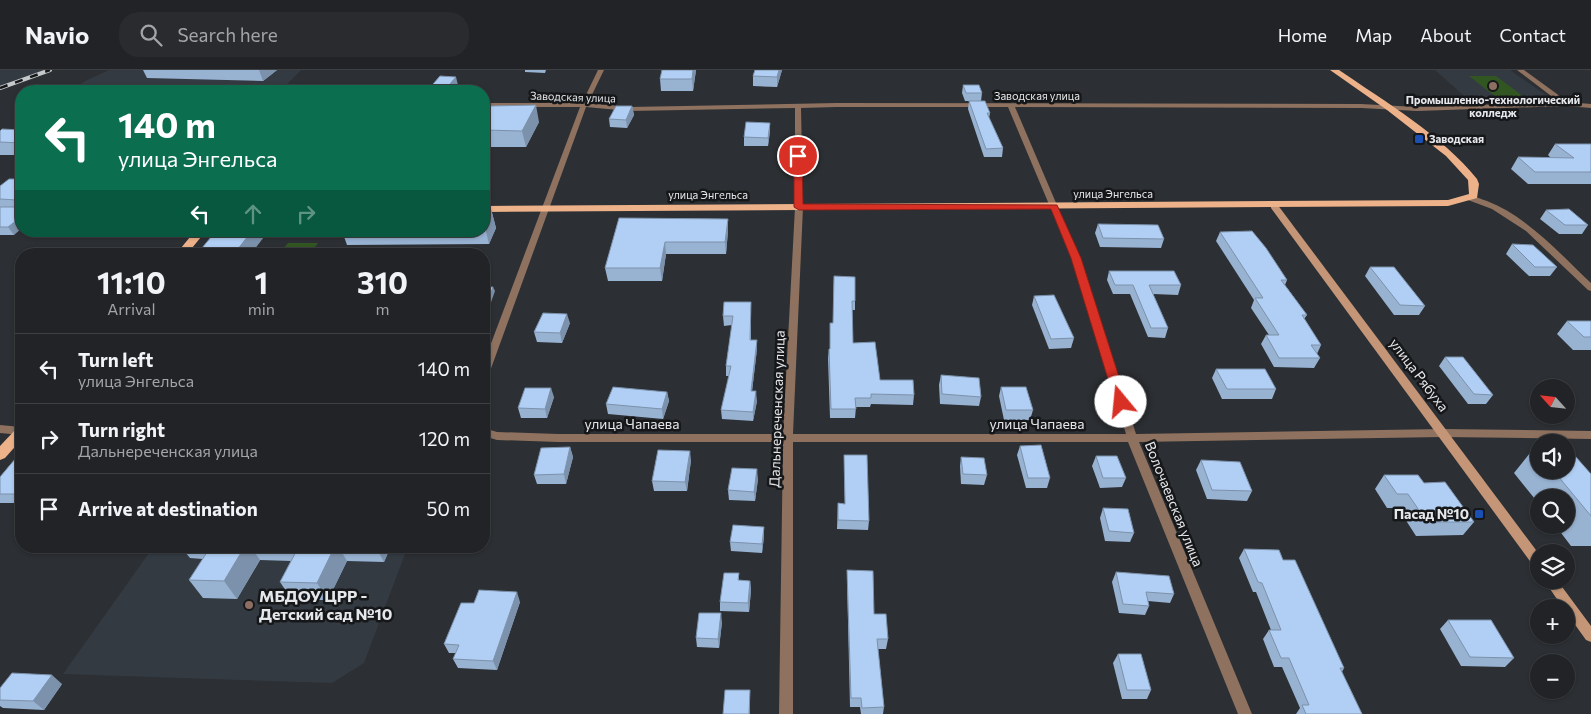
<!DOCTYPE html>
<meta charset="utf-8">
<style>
body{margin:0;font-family:Commissioner,sans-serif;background:#292b2e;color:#f1f3f6;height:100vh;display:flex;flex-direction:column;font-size:19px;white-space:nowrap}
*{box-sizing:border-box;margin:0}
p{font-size:16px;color:#a2a4a7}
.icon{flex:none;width:28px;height:28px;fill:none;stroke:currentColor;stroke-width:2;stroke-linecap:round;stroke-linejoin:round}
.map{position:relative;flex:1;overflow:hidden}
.details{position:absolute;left:15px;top:178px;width:475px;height:305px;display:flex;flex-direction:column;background:#212326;border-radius:20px;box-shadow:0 1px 4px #0004,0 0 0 1px #3e4043}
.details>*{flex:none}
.banner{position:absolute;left:15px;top:15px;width:475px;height:152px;border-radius:20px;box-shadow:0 1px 4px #0004,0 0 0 1px #3e4043;background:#0b6e4f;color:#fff;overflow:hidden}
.needle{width:32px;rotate:297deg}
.buttons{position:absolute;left:1530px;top:309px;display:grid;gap:10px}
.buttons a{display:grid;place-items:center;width:45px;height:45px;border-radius:50%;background:#212326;box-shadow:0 1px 4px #0004,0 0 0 1px #3e4043;font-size:25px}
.pin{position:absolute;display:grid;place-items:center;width:42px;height:42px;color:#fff;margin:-21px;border:2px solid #fff;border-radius:50%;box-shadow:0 1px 5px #0007}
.me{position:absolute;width:55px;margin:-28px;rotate:343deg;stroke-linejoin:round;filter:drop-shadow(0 0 4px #0008)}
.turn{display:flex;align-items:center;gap:18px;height:105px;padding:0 20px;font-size:22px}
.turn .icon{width:65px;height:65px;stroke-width:2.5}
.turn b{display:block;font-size:35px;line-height:42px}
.lanes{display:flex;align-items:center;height:48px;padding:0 20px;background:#0003;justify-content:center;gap:25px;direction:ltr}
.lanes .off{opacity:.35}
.eta{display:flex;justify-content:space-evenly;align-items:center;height:85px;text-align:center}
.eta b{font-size:30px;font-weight:700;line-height:35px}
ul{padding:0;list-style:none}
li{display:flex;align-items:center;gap:15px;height:70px;padding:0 20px;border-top:1px solid #3e4043}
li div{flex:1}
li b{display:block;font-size:19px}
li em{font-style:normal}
header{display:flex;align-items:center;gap:30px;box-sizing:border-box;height:70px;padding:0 25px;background:#212326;border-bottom:1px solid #3e4043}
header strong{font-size:24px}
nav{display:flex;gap:28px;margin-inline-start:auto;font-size:18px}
.search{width:350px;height:45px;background:#292b2e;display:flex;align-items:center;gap:12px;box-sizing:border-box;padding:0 18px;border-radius:20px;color:#a2a4a7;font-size:19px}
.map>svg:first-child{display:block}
</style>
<header>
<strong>Navio</strong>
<div class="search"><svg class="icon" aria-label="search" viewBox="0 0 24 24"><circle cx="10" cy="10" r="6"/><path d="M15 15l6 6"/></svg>Search here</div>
<nav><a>Home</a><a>Map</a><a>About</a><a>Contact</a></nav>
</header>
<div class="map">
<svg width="1591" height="644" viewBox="0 0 1591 644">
<rect width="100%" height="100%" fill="#2c2f33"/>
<!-- built -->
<g fill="#333a42">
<path d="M0 0H47L0 16Z"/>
<path d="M109 0H301L281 21H70L85 11Z"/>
<path d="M1435 0H1510L1556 32 1473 34Z"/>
<path d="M154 476H408L364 593 332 613 63 604Z"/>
</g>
<!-- green -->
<g fill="#325622">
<path d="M1469 6H1496L1524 27H1496Z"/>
<path d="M288 173H318L310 184H279Z"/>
</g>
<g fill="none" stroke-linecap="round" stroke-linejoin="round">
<!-- minor -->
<g fill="#8e715e" fill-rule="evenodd">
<path d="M598 0H604L588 33 629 37 837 33 1361 34 1417 37 1559 32 1517 0H1524L1568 32 1591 34V38L1566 36 1417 41 1361 38 1015 37 1080 189 1136 364 1443 359 1591 361V369L1443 367 1139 372 1252 644H1238L1128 372H793V644H779L783 372H558L497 370 484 366V358L497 362 558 364H783L795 137V38L629 41 586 37 489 304 484 307V292L580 37H484V33H582ZM837 37H1008L1072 189 1126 364H793L803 137 801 38Z"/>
<path d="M0 355 21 357V365L0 363Z"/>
</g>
<!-- tertiary -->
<path fill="#8e715e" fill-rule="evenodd" d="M1468 126C1475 126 1481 129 1487 131 1528 147 1559 183 1591 213V221L1588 220 1526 161 1492 139 1468 130Z"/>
<!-- secondary -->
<g fill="#c49677" fill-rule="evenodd">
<path d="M1271 134H1277L1539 484V499L1535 498 1271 138Z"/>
<path d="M1544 510H1557L1591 556V572L1586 570 1566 542V538H1563Z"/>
</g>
<!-- primary -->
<g fill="#edb28a" fill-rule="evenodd">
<path d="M1330 0H1339C1384 31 1443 66 1477 109L1479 114 1477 128 1448 136 484 142V136L1448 130 1469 124 1468 110 1446 86 1387 40Z"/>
<path d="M195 161H206L187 184H176Z"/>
<path d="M21 357V370L5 388 0 390V376L16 359Z"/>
</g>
<defs>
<path id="rail" d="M0 18 50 0"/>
</defs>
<!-- rail casing -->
<use href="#rail" stroke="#c6c9cc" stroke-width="4"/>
<!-- rail -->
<use href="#rail" stroke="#151719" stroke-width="2.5" stroke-dasharray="8" stroke-linecap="butt"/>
</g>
<!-- wall -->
<g fill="#98b2d2">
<path d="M143 0H277L263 11 147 8Z"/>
<path d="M525 0H546L545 3 525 2Z"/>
<path d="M662 0H696L693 21H661L660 9Z"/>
<path d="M755 0H782L777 17 753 16V6Z"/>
<path d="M963 15 982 23 981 31 990 43 989 48 1003 78 1002 87H984L968 39 969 31H965L962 23Z"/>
<path d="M632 36 634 45 627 58 610 57 609 49Z"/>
<path d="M484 44 539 52 526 77H484Z"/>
<path d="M770 53V61L768 76H744V67Z"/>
<path d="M21 60V85H0V61Z"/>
<path d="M1555 74H1591V114H1528L1511 99 1518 87 1551 88 1548 85Z"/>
<path d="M21 109 14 165H0V116Z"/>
<path d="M484 135H490L496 158 489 174 347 175 342 161H484Z"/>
<path d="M1546 140 1588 155 1582 164H1559L1540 149Z"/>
<path d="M619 148 728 149V161L726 184H666L662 211H608L605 198Z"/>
<path d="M1098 154 1164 169 1161 178 1100 177 1095 163Z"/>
<path d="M1220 162 1287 210 1285 215 1307 245 1304 249 1321 275 1317 284 1320 288 1314 298 1274 297 1261 274 1266 265H1269L1251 238 1254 230 1216 171Z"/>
<path d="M1512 174 1557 197 1550 206H1529L1506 184Z"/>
<path d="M1370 197 1425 236 1419 245H1394L1365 206Z"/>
<path d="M1109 201 1181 215 1178 225 1153 224 1168 258 1165 268 1148 267 1130 224H1113L1107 210Z"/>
<path d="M834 206 855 231V240H852L853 273 880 310 914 325 913 335 871 334 870 337H856L855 348H830L828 288 829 279H830L833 253Z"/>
<path d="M1034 226 1074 268 1071 278 1049 279 1032 235Z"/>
<path d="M751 241V270L757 279 752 321 757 331 753 351 722 349 721 340 729 306H726V296L732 255 724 256 723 246Z"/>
<path d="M1567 251H1591V280H1573L1557 264Z"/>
<path d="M570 253 562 273 537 272 534 262Z"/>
<path d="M1445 287 1493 325 1486 334H1468L1439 296Z"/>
<path d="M1216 299 1276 319 1272 329H1222L1212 308Z"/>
<path d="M941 305 981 327 979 336 940 334 939 315Z"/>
<path d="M1001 317 1033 340 1030 350H1004L999 326Z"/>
<path d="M667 322 669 331 663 349 608 344 606 334Z"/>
<path d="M554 327 547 348H521L518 338Z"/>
<path d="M1020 376 1050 408 1047 418H1026L1017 385Z"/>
<path d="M570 377 573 387 566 414H537L534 405Z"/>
<path d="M1534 378H1539V400H1566L1591 404V476H1571L1555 455H1566V428H1539V434L1514 403Z"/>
<path d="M21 382V433H0V407Z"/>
<path d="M844 385 869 451 868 460 837 459 838 433 845 434Z"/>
<path d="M1096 386 1126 408 1122 417 1100 418 1092 396Z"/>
<path d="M961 387 987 405 984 415 961 414 960 396Z"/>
<path d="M691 390 687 421H654L652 411Z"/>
<path d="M1201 390 1252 421 1247 431 1207 429 1196 400Z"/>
<path d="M1384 405 1424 413 1474 452 1463 465 1416 466 1398 438H1387L1375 419Z"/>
<path d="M758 409 755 431 729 430 728 420Z"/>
<path d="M1103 438 1134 463 1130 472 1105 471 1100 448Z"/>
<path d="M764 466 762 483 731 481 730 472Z"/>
<path d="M180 476H391L384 492 347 491 328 530H292L280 512 291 491 260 490 237 529 203 528 189 510 203 489 190 488Z"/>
<path d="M1244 479 1283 490 1344 598 1342 602 1362 644H1296L1300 638 1282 597H1274L1263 569 1269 560H1271L1256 522H1253L1239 488Z"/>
<path d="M847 500 874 544 888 569 886 579H878L884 637 883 644H861L860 637H850L847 509Z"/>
<path d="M1116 502 1174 524 1170 533 1148 531 1149 536 1145 545 1119 543 1112 512Z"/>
<path d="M739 503V510L750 511 751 520 749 542 720 541V532Z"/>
<path d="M520 532 497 600 458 598 453 589 456 583H449L444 574 474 533Z"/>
<path d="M1448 550 1514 588 1505 597 1461 596 1440 559Z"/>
<path d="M722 552 719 578 697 577 696 568Z"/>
<path d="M1118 584 1151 620 1147 629H1122L1113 593Z"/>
<path d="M62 614 44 640 3 638 0 636V630Z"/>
</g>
<!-- shaded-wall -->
<g fill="#7c91ab">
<path d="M259 0H277L263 11Z"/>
<path d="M693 0H696L693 21 692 9Z"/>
<path d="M779 0H782L777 17V7Z"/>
<path d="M456 7 458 15 453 21H444Z"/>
<path d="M536 35 539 52 526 77 522 61Z"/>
<path d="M632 36 634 45 627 58 626 50Z"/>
<path d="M770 53V61L768 76V68Z"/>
<path d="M490 135 496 158 489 174 484 153V149Z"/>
<path d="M21 147V159L14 165 8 157Z"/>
<path d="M728 149V161L726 184 725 172Z"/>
<path d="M252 161H267V163L251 184H234Z"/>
<path d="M665 172 666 184 662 211 660 198Z"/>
<path d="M493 217 495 221 484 252V243Z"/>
<path d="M567 244 570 253 562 273 560 263Z"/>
<path d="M757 270V279L751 330V321Z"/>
<path d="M551 318 554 327 547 348 545 339Z"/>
<path d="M756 321 757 331 753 351V342Z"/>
<path d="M667 322 669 331 663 349 662 339Z"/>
<path d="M570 377 573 387 566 414 564 404Z"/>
<path d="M690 381 691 390 687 421 685 412Z"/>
<path d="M757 399 758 409 755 431 754 422Z"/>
<path d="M764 457V466L762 483V474Z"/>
<path d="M245 476H250L260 490 237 529 224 511Z"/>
<path d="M335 476H338L347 491 328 530 317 513Z"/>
<path d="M375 476H391L384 492Z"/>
<path d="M750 511 751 520 749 542 748 533Z"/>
<path d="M517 522 520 532 497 600 493 591Z"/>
<path d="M721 543 722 552 719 578 718 569Z"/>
<path d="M52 605 62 614 44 640 33 631Z"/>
<path d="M750 620V644H749Z"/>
</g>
<!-- building -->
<g fill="#b1cff4" stroke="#7c91ab">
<path d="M662 0H693L692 9H660Z"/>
<path d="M755 0H779L777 7 753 6Z"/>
<path d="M440 6 456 7 444 21H427Z"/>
<path d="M963 15H979L982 23H966Z"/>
<path d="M969 31H985L990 43H987L1003 78 986 79Z"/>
<path d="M536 35 522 61 484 60V44L489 36Z"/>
<path d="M616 36H632L626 50 609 49Z"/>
<path d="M746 52 770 53 768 68 744 67Z"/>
<path d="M2 59 21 60V73L0 72V61Z"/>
<path d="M1555 74H1591V102H1535L1518 87 1574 88Z"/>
<path d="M9 109H21V147L8 157H0V137H15L17 135V130L0 129V116Z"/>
<path d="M484 135H490L484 149Z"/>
<path d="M1569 139 1588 155H1565L1546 140Z"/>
<path d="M619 148 728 149 725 172H665L660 198H605Z"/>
<path d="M1098 154 1158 155 1164 169 1103 168Z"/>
<path d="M216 161H252L234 184H197Z"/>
<path d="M1252 161 1266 178 1287 210H1281L1307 245H1302L1321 275H1311L1320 288H1279L1266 265H1279L1255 228H1263L1220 162Z"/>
<path d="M1512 174 1533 175 1557 197H1535Z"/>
<path d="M1370 197H1394L1425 236 1400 235Z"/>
<path d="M1109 201H1174L1181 215H1149L1168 258H1151L1133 215H1115Z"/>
<path d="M834 206 855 207V231H852L853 273 875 272 880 310H913L914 325 871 324V328H855L856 339H831L829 279H830V253H833Z"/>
<path d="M484 217H493L484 243Z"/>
<path d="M1054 225 1074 268 1051 269 1034 226Z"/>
<path d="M724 232H751L750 270H757L751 321H756L753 342 721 340 731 296H726L733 246H723Z"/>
<path d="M543 243 567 244 560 263 534 262Z"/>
<path d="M1567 251H1591V267H1584Z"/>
<path d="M1445 287H1463L1493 325 1474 324Z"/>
<path d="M1216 299H1265L1276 319H1227Z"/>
<path d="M941 305 979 308 981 327 942 324Z"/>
<path d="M613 317 667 322 662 339 606 334Z"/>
<path d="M1001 317H1026L1033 340H1006Z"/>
<path d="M525 318H551L545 339 518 338Z"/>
<path d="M1041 375 1050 408H1028L1020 376Z"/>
<path d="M570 377 564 404 534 405 541 378Z"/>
<path d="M1534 378H1539V383Z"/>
<path d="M1566 378H1568L1591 404V446L1553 400H1566Z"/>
<path d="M658 380 690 381 685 412 652 411Z"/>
<path d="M21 382V422L20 424H0V407Z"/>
<path d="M844 385H867L869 451 838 450V433L845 434Z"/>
<path d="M1096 386H1117L1126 408H1103Z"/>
<path d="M961 387 984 388 987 405 963 404Z"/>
<path d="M1201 390 1240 392 1252 421 1212 420Z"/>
<path d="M732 398 757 399 754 422 728 420Z"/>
<path d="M1384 405H1418L1424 413 1445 412 1474 452H1427L1408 424H1397Z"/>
<path d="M1103 438 1128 439 1134 463 1109 461Z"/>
<path d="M733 455 764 457 762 474 730 472Z"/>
<path d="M211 476H245L224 511 189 510Z"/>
<path d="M299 476H335L317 513 280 512Z"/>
<path d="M1244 479 1279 480 1283 490H1295L1344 598H1340L1362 644H1306L1302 635H1309L1289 588H1281L1269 560H1281L1262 513 1258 512Z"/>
<path d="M847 500 873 501 874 544H886L888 569H877L884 637 862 638 861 628H851Z"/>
<path d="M1116 502 1169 506 1174 524 1146 522 1149 536 1123 534Z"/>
<path d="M724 503H739L738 510 750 511 748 533 720 532Z"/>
<path d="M479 520 517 522 493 591 453 589 459 575 444 574 461 533H474Z"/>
<path d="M699 543H721L718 569 696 568Z"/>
<path d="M1448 550H1491L1514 588 1470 587Z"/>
<path d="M1118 584H1141L1151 620H1127Z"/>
<path d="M12 603 52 605 33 631 0 630V618Z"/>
<path d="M725 620H750L749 644H723Z"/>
</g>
<!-- route -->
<path fill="#d93025" stroke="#8d1f18" d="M798 84 802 86 803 134 1057 135 1081 188 1127 332 1125 335 1121 336 1115 332 1071 188 1051 139 799 140 794 137V86Z"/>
<!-- markers -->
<g fill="#8d6e63" stroke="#151719" stroke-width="2">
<circle cx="1493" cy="16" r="5"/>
<circle cx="249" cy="535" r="5"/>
</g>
<g fill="#1a4fb4" stroke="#151719" stroke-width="2">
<rect x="1414" y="64" width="10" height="10" rx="2.5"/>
<rect x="1474" y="439" width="10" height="10" rx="2.5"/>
</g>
<g text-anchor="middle" stroke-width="5" stroke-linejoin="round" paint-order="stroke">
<!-- far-street labels -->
<g font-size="11" fill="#e5e7ea" stroke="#151719">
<text x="1037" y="30">Заводская улица</text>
<text transform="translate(573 27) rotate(2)" y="4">Заводская улица</text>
<text x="1113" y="128">улица Энгельса</text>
<text x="708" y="129">улица Энгельса</text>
</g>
<!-- far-poi labels -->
<g font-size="11" font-weight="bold" fill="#e5e7ea" stroke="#151719">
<text x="1493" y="34">Промышленно-технологический<tspan x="1493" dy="13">колледж</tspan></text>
<text x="1429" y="73" text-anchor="start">Заводская</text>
</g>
<!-- street labels -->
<g font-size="14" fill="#e5e7ea" stroke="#151719">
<text transform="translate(1419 305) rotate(53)" y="5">улица Рябуха</text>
<text transform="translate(777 339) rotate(-88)" y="5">Дальнереченская улица</text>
<text x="632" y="359">улица Чапаева</text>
<text x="1037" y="359">улица Чапаева</text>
<text transform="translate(1174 434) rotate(68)" y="5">Волочаевская улица</text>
</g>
<!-- poi labels -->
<g font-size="14" font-weight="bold" fill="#e5e7ea" stroke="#151719" text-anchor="end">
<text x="1469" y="449">Пасад №10</text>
</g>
<!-- near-poi labels -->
<g font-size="16" font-weight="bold" fill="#e5e7ea" stroke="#151719" text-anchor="start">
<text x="259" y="532">МБДОУ ЦРР -<tspan x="259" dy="18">Детский сад №10</tspan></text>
</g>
</g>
</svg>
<div class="buttons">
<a><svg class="needle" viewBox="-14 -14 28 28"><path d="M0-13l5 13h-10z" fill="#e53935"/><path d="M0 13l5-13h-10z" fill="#a2a4a7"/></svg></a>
<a><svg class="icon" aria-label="sound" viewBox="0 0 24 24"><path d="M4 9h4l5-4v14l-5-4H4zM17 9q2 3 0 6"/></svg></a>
<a><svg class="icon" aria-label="search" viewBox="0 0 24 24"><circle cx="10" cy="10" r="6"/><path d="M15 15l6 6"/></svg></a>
<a><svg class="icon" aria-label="layers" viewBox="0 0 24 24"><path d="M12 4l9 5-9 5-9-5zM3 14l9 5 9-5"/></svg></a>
<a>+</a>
<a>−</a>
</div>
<div class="pin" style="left:798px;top:86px;background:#d93025"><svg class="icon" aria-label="arrive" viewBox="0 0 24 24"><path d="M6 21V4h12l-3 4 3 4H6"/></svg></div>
<svg class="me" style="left:1121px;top:332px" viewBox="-20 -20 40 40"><circle r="19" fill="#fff"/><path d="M0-13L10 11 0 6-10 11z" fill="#d93025"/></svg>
<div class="banner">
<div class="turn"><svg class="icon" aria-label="left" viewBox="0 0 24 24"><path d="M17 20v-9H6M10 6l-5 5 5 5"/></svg><div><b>140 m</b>улица Энгельса</div></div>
<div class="lanes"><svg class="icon" aria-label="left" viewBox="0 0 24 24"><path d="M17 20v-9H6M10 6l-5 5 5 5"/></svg><svg class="icon off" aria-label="ahead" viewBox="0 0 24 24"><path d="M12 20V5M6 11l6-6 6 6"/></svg><svg class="icon off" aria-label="right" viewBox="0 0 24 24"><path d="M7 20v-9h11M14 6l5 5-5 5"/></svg></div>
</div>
<section class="details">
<div class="eta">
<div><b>11:10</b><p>Arrival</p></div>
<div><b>1</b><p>min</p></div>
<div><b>310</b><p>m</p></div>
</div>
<ul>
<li><svg class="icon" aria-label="left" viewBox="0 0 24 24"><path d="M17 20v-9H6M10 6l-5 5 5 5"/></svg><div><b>Turn left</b><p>улица Энгельса</p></div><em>140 m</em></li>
<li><svg class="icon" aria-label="right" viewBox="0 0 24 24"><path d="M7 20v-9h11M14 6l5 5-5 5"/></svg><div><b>Turn right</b><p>Дальнереченская улица</p></div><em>120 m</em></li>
<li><svg class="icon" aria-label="arrive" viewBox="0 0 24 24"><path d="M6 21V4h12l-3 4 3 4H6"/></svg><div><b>Arrive at destination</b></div><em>50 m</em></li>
</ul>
</section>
</div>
